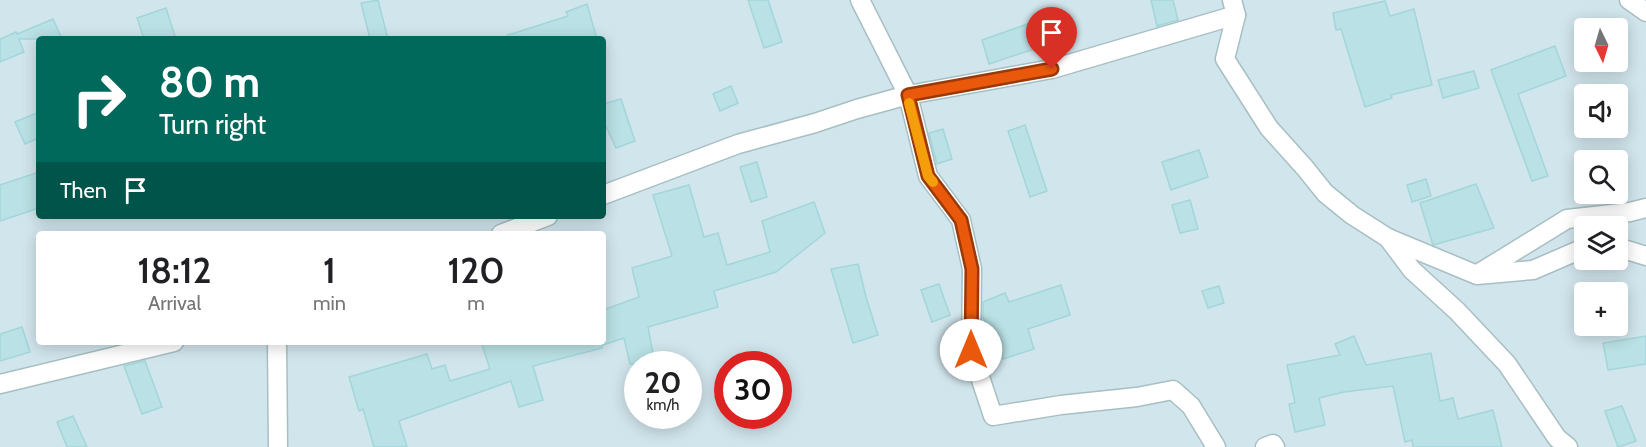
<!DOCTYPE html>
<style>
body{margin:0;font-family:Cabin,sans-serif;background:#f2f2f2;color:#202124;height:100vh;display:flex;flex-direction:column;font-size:22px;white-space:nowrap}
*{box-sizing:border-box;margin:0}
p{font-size:20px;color:#757577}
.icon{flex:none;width:33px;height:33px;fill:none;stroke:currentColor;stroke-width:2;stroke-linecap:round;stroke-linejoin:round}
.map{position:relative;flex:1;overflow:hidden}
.side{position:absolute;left:36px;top:231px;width:570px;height:114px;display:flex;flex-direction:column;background:#fff;border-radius:6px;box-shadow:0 3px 15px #0003}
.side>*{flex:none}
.banner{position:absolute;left:36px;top:36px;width:570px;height:183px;border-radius:6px;box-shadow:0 3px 15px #0003;background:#00695c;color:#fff;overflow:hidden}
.needle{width:39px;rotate:175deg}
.tools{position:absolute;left:1574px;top:18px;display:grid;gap:12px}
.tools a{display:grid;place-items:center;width:54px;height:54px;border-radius:6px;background:#fff;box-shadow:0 3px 15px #0003;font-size:30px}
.speed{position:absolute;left:624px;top:351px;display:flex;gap:12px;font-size:30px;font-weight:700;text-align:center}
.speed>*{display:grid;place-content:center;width:78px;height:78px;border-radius:50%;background:#fff;box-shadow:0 3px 15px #0003;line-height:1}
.speed small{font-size:15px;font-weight:400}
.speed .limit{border:9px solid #d22;background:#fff;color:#111}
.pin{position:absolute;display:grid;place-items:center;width:51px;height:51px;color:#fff;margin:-62px -26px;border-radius:50% 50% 50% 0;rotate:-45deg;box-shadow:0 0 6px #0007}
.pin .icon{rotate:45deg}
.me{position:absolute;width:66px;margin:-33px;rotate:0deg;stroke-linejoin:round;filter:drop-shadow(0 0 4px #0008)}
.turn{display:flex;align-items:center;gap:21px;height:126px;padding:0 24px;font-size:27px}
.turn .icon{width:78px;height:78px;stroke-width:2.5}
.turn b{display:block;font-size:42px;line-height:51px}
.then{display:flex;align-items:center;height:57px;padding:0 24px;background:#0003;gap:12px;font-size:22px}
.eta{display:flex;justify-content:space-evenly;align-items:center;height:102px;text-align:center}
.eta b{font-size:36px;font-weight:600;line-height:42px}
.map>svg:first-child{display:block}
</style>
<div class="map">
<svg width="1646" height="447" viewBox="0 0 1646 447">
<rect width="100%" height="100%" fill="#e4f2f9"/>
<!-- residential -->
<path fill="#d1e5ec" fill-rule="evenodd" d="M0 0H1646V447H0ZM1584 28H1617V62H1584ZM39 39H603V216H39ZM1584 94H1617V128H1584ZM1584 160H1617V194H1584ZM1584 226H1617V260H1584ZM39 234H603V342H39ZM1584 292H1617V326H1584ZM638 364H688V416H638ZM728 364H778V416H728Z"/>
<!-- building -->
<g fill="#bae1e5" stroke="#a2d6db" stroke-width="1.5">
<path d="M378 0 388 39H370L361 3Z"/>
<path d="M748 0H768L782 42 764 48Z"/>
<path d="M1151 0H1173L1178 20 1157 26Z"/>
<path d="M1385 1 1390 16 1414 9 1432 85 1391 95 1392 98 1365 107 1341 29 1336 30 1333 13Z"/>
<path d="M587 4 597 39H509L508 35 568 16 566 12Z"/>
<path d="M166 8 175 36 166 39H144L137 18Z"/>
<path d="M53 19 62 39H19L24 52 0 62V39L16 32 17 34Z"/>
<path d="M1042 19 1049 44 989 64 982 40Z"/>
<path d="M1555 46 1566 76 1518 94 1548 176 1532 181 1491 70Z"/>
<path d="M1474 71 1479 88 1443 98 1438 80Z"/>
<path d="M731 86 738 103 720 111 713 94Z"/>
<path d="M621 99 635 141 616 148 603 120V104Z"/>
<path d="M39 112V138L25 144 15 122Z"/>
<path d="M1025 125 1047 191 1030 197 1008 131Z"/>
<path d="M943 129 952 159 937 164 929 133Z"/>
<path d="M1199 150 1208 177 1171 190 1162 162Z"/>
<path d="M757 162 767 197 751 202 740 167Z"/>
<path d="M39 172V208L0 221V185Z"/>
<path d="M1426 179 1431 196 1412 202 1407 185Z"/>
<path d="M1476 184 1494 228 1433 245 1420 203Z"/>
<path d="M689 185 704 237 718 233 727 265 770 252 762 221 814 202 825 233 776 272 714 291 718 307 648 327 655 364H630L624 338 603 345V310L639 297 632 268 672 256 653 195Z"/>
<path d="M1190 200 1198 229 1180 233 1172 205Z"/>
<path d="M858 264 866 297 878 335 853 343 831 269Z"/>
<path d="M939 284 950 315 932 322 921 290Z"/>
<path d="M1061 285 1070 315 1028 329 1034 349 1003 359 994 330 989 332 983 317V302L1005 293 1009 302Z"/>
<path d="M1219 286 1224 303 1208 308 1202 291Z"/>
<path d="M22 327 30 352 0 361V334Z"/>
<path d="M1354 336 1366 365 1431 353 1440 401 1453 398 1458 419 1493 410 1502 447H1413L1412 440 1405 442 1393 386 1344 392 1319 398 1325 425 1295 432 1289 404 1295 403 1287 365 1340 355 1335 344Z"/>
<path d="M1646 336V364L1608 370 1603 343Z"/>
<path d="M481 342H602V348L533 366 543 400 519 407 511 381 399 421 407 447H374L363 409 359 411 349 377 427 354 432 369 445 365 450 381 490 369Z"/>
<path d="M145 361 162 407 142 414 124 366Z"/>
<path d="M1622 406 1636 441 1618 447 1605 411Z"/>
<path d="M73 416 87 447H67L57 422Z"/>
</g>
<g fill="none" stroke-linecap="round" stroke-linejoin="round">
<defs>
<g id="street">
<path d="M860 0 908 95 928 176 961 220 972 269 971 350 993 416 1061 405 1137 397 1173 390 1191 406 1216 447"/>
<path d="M1232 0 1236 15 1225 59 1269 128 1305 168 1325 193 1352 215 1388 238 1477 275 1533 270 1584 248"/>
<path d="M1629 0 1646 12"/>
<path d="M603 195 738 144 815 123 857 109 908 95 1052 69 1236 15"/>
<path d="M501 234 548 216"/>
<path d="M1388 238 1412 270 1457 311 1507 364 1557 438 1568 447"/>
<path d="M1617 247 1646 256"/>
<path d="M1481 272 1567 219 1630 212 1646 208"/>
<path d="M277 342 278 447"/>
<path d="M0 384 174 342"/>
<path d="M1265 447 1273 444 1275 447"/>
</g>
</defs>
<!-- street casing -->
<use href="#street" stroke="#a7bfc3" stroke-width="21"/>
<!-- street -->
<use href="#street" stroke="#fff" stroke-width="18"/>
</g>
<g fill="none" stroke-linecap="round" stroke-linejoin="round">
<defs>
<path id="route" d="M971 350 972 269 961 220 928 176 908 95 1052 69"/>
</defs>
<!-- route casing -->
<use href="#route" stroke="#983908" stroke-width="15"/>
<!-- route -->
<use href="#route" stroke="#ea580c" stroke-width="10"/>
<!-- slow -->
<path stroke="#f59e0b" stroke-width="10" d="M909 103 928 176 933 182"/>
</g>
</svg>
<div class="tools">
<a><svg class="needle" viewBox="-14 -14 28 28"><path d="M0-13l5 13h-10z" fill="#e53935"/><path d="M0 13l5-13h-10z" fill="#757577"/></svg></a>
<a><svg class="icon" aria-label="sound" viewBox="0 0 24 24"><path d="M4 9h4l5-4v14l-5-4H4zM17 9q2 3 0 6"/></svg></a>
<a><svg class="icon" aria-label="search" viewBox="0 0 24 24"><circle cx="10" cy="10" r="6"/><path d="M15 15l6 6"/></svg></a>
<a><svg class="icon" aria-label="layers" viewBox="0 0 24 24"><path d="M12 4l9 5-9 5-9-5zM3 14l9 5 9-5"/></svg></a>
<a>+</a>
</div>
<div class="speed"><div>20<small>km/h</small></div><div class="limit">30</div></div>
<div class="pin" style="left:1052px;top:69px;background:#d93025"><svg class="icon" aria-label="arrive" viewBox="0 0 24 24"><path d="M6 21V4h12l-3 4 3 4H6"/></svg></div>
<svg class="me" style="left:971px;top:350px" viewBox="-20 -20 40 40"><circle r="19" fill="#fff"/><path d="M0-13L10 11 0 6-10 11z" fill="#ea580c"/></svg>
<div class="banner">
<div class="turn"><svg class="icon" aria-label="right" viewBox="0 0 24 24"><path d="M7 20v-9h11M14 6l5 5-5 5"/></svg><div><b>80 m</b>Turn right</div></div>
<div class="then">Then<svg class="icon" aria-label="arrive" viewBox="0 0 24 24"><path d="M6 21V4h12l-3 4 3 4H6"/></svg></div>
</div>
<section class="side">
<div class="eta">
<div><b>18:12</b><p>Arrival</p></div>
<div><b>1</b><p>min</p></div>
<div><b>120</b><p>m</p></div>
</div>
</section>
</div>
